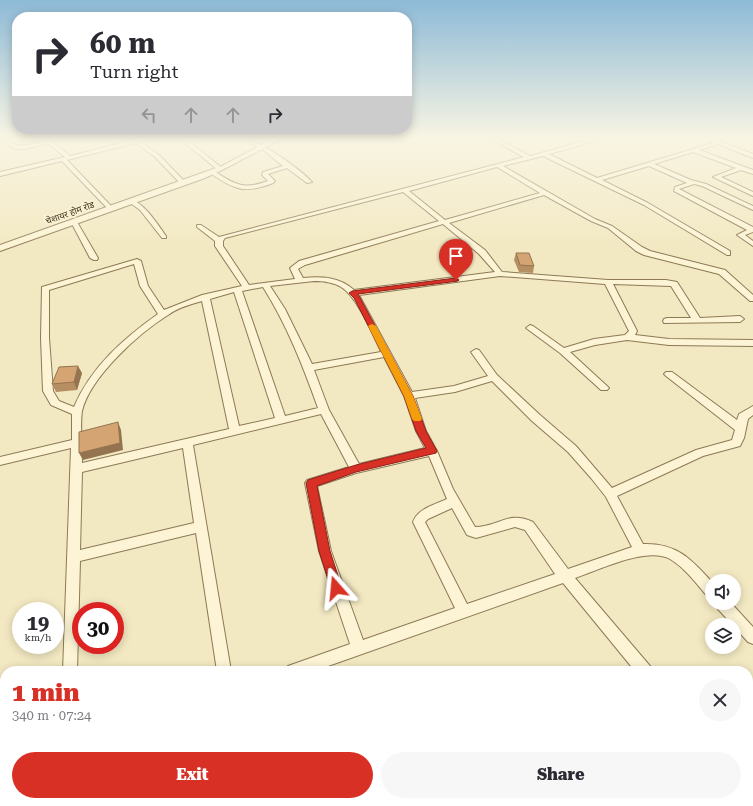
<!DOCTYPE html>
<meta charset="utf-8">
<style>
body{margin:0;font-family:"Roboto Serif","Noto Sans Devanagari",serif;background:#f7f7f7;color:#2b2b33;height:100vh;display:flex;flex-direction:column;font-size:15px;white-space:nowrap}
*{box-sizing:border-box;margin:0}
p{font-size:13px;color:#7c7c81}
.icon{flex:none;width:22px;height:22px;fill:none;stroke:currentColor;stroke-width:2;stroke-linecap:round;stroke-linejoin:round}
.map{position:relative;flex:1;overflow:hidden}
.details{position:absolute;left:0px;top:666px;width:753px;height:140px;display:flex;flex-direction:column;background:#fff;border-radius:16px 16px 0 0;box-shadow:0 2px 10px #0003}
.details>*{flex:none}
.hud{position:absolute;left:12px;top:12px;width:400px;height:122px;border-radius:16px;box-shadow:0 2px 10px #0003;background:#fff;color:#2b2b33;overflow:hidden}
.fabs{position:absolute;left:705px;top:574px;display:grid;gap:8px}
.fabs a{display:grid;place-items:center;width:36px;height:36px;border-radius:50%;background:#fff;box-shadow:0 2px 10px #0003;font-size:20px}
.speed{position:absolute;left:12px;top:602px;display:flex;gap:8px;font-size:20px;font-weight:700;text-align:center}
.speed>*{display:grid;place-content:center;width:52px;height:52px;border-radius:50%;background:#fff;box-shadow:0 2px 10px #0003;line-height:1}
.speed small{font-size:10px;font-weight:400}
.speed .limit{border:6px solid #d22;background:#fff;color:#111}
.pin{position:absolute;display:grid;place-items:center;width:34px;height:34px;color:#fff;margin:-41px -17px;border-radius:50% 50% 50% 0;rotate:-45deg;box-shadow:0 0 4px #0007}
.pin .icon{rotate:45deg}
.me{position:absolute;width:44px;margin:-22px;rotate:342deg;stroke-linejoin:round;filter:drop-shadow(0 0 3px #0008)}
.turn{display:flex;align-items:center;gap:14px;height:84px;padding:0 12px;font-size:18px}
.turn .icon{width:52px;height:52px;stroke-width:2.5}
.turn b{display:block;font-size:28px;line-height:34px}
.lanes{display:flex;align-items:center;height:38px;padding:0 12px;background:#0003;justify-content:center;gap:20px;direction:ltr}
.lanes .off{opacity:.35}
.round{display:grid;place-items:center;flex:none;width:42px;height:42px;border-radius:21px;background:#f7f7f7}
.summary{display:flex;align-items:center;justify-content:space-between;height:68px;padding:0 12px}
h1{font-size:24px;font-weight:800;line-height:30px;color:#d93025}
.button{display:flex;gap:8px;margin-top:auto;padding:8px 12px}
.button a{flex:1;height:46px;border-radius:24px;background:#d93025;color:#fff;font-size:16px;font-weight:800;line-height:46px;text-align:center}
.button a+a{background:#f7f7f7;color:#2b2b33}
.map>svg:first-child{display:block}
</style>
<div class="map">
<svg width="753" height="806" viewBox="0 0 753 806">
<rect width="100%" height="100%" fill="#f2e8c1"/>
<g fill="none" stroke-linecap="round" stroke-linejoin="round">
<defs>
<g id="minor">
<path d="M1 139H7C20 152 34 142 50 140L70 156 138 139H149L141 142 159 155 186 183 181 184 155 157 136 143 67 160 113 208 114 209 111 211 109 210 62 161 0 176V172L65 157 49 144C29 146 18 157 1 139Z"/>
<path d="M180 139H186L222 168V170H218Z"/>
<path d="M242 139C259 139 300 169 312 182L307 183 287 168 268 174 275 181 273 183C244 194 235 190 210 173V171H214C236 185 243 190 268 181L262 175 263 172 283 166 262 149Z"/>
<path d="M491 139H498L530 156 592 139H602L549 154 597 178 713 143 709 139H715L753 154V158L718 144 699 150 753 170V174L741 170 721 177 753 192V196L713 177 736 168 693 152 654 164 691 180 706 184 753 206V210L702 186 694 184 679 189 753 227V232L745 235 753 241V246L737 235 747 230 674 191 675 187 687 183 649 166 602 180 648 203 730 251V255H727L644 205 543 156 503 166 595 219 612 226 642 247 650 251 725 270 753 295V301H750L719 274 644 255 636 251 608 228 591 221 544 195 449 223 485 250 502 272 608 280H666L677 282 700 318 740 316 744 319 740 322 664 323 663 321 664 319 667 318H691L671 286 613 284 637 331 635 335 669 339 753 340V346L669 345 627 340 595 345 570 352 607 386 609 388 607 390H601L560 353 526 328 530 325 533 326 564 348 594 339 625 335 629 331 605 284 500 276 359 295 412 392 454 386 488 376 471 352 476 349 479 350 497 375 540 415 576 446 612 488 696 450 732 440 735 430 666 376 664 374 666 372H672L737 420 739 414 753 406V415L748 419 744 438 740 446 703 456 617 496 643 544C677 543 691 559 712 582V598L707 596C696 583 685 568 670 559 647 546 599 570 575 578L650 666 652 671H635L563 583 314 671H286L288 666 350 644 319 551 305 483 307 480 349 467 321 414 193 445 231 671H217L196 533 80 561 77 671H63L71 448 0 465V457L72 440V414L51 405 43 391 41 338 42 287 137 259 141 261 148 286 164 310 202 295 242 286 215 246V241L197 227V225H201L219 237 524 157ZM497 167 540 193 445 220 409 191ZM403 192 439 221 299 261 290 268 295 279 249 285 223 246V241L225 238ZM443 224 479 254 495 272 354 290C340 277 322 276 303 278L298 269 305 265ZM134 264 140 286 158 314C124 338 91 367 74 407L59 401 53 391 49 338V290ZM314 281C323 281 333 282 341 287 357 296 373 335 381 352L312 364 285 309 270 286ZM263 287C287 325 303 366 318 408L285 416 242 291ZM234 292 275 418 239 426 210 299ZM202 301 229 429 82 463C82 450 80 423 82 411 90 377 139 333 168 315 177 308 191 304 202 301ZM384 357 404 396 416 431 425 448 359 464 329 410 314 370ZM492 381 532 421 568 452 591 478 606 497 632 547 568 569 533 522C508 510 499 527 475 527L453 489 437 451 426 431 415 398 455 392ZM183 448 194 523 80 550 82 472ZM429 456 447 499C435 505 418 508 413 522L455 608 363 640 331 551 317 486 356 473ZM452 508 467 535 476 538 515 527 525 530 555 574 467 604 425 522 428 519Z"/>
<path d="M129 200C141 198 159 226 166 236V238H162L140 210 129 202Z"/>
<path d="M72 221 77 222 98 258 97 260H94L90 258 71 222Z"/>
<path d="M715 603H731L753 627V644L748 642 717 608Z"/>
<path d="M5 690V706L0 708V692Z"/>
<path d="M748 794 753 799V806H738L735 801H748Z"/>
<rect x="57" y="801" width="18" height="5"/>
<path d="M376 801H405L402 806H374Z"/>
</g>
<path id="tertiary" d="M272 139H281L226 168 205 178 0 251V245L199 174 222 166Z"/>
</defs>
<!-- minor casing -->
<use href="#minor" stroke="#8e7956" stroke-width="2"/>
<!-- tertiary casing -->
<use href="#tertiary" stroke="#8e7956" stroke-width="2"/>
<!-- minor -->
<use href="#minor" fill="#fcf4d5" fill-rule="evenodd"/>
<!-- tertiary -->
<use href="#tertiary" fill="#fcf4d5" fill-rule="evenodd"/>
</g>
<!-- wall -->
<g fill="#b68e63">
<path d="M516 253 534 266 533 273 519 272 514 260Z"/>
<path d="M82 373 77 390 56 392 52 384Z"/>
</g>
<!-- shaded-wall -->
<g fill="#947450">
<path d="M78 366 82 373 77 390 74 382Z"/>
<path d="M118 422 121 430 123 450 83 460 79 453Z"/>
</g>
<!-- building -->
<g fill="#d4a573" stroke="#947450">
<path d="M516 253H529L534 266 520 265Z"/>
<path d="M78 366 74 382 52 384 59 367Z"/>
<path d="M118 422 120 443 79 453V432Z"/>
<path d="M643 801 646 806H633Z"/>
</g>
<!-- sky -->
<linearGradient id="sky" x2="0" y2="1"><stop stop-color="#8dbad7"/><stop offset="0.55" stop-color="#f9f5e3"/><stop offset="1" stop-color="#f9f5e3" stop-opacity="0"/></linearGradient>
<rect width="753" height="252" fill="url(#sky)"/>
<!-- route -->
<path fill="#d93025" stroke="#8d1f18" d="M456 278 459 280 458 281 358 294 413 396 426 431 437 451 436 453 432 454 356 472 317 486 330 551 342 588 341 592 336 593 332 592 319 551 306 483 308 480 356 465 426 448 416 431 404 396 354 298 349 293 352 291Z"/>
<!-- slow -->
<path fill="#f59e0b" d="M372 324 376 326 413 396 422 419 420 421H414L412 419 404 396 368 326Z"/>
<g text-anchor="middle" stroke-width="4" stroke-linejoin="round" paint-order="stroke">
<!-- far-street labels -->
<g font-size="9" fill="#3c2f1c" stroke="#f9f1d1">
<text transform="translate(70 213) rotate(-20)" y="3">चेशायर होम रोड</text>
</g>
</g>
</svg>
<div class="fabs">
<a><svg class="icon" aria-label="sound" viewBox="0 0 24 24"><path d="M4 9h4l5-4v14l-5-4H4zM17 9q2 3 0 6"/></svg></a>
<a><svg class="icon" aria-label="layers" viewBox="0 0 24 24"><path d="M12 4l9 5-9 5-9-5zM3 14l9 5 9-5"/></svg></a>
</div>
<div class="speed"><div>19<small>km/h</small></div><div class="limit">30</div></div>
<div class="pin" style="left:456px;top:280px;background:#d93025"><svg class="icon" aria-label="arrive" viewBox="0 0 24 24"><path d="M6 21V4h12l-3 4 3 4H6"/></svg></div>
<svg class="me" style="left:336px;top:588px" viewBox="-20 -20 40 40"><path d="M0-17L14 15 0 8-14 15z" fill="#d93025" stroke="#fff" stroke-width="4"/></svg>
<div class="hud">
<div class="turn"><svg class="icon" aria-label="right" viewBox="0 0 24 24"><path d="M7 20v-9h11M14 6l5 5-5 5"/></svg><div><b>60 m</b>Turn right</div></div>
<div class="lanes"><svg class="icon off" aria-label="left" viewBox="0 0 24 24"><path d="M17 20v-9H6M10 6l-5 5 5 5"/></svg><svg class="icon off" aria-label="ahead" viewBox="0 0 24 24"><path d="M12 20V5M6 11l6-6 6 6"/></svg><svg class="icon off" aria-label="ahead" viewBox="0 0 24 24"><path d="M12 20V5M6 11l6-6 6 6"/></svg><svg class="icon" aria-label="right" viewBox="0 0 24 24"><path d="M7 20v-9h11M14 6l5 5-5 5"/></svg></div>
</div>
<section class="details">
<div class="summary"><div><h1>1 min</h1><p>340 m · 07:24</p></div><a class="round"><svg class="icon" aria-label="close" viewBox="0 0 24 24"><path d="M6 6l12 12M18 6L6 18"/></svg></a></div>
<div class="button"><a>Exit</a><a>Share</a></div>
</section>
</div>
